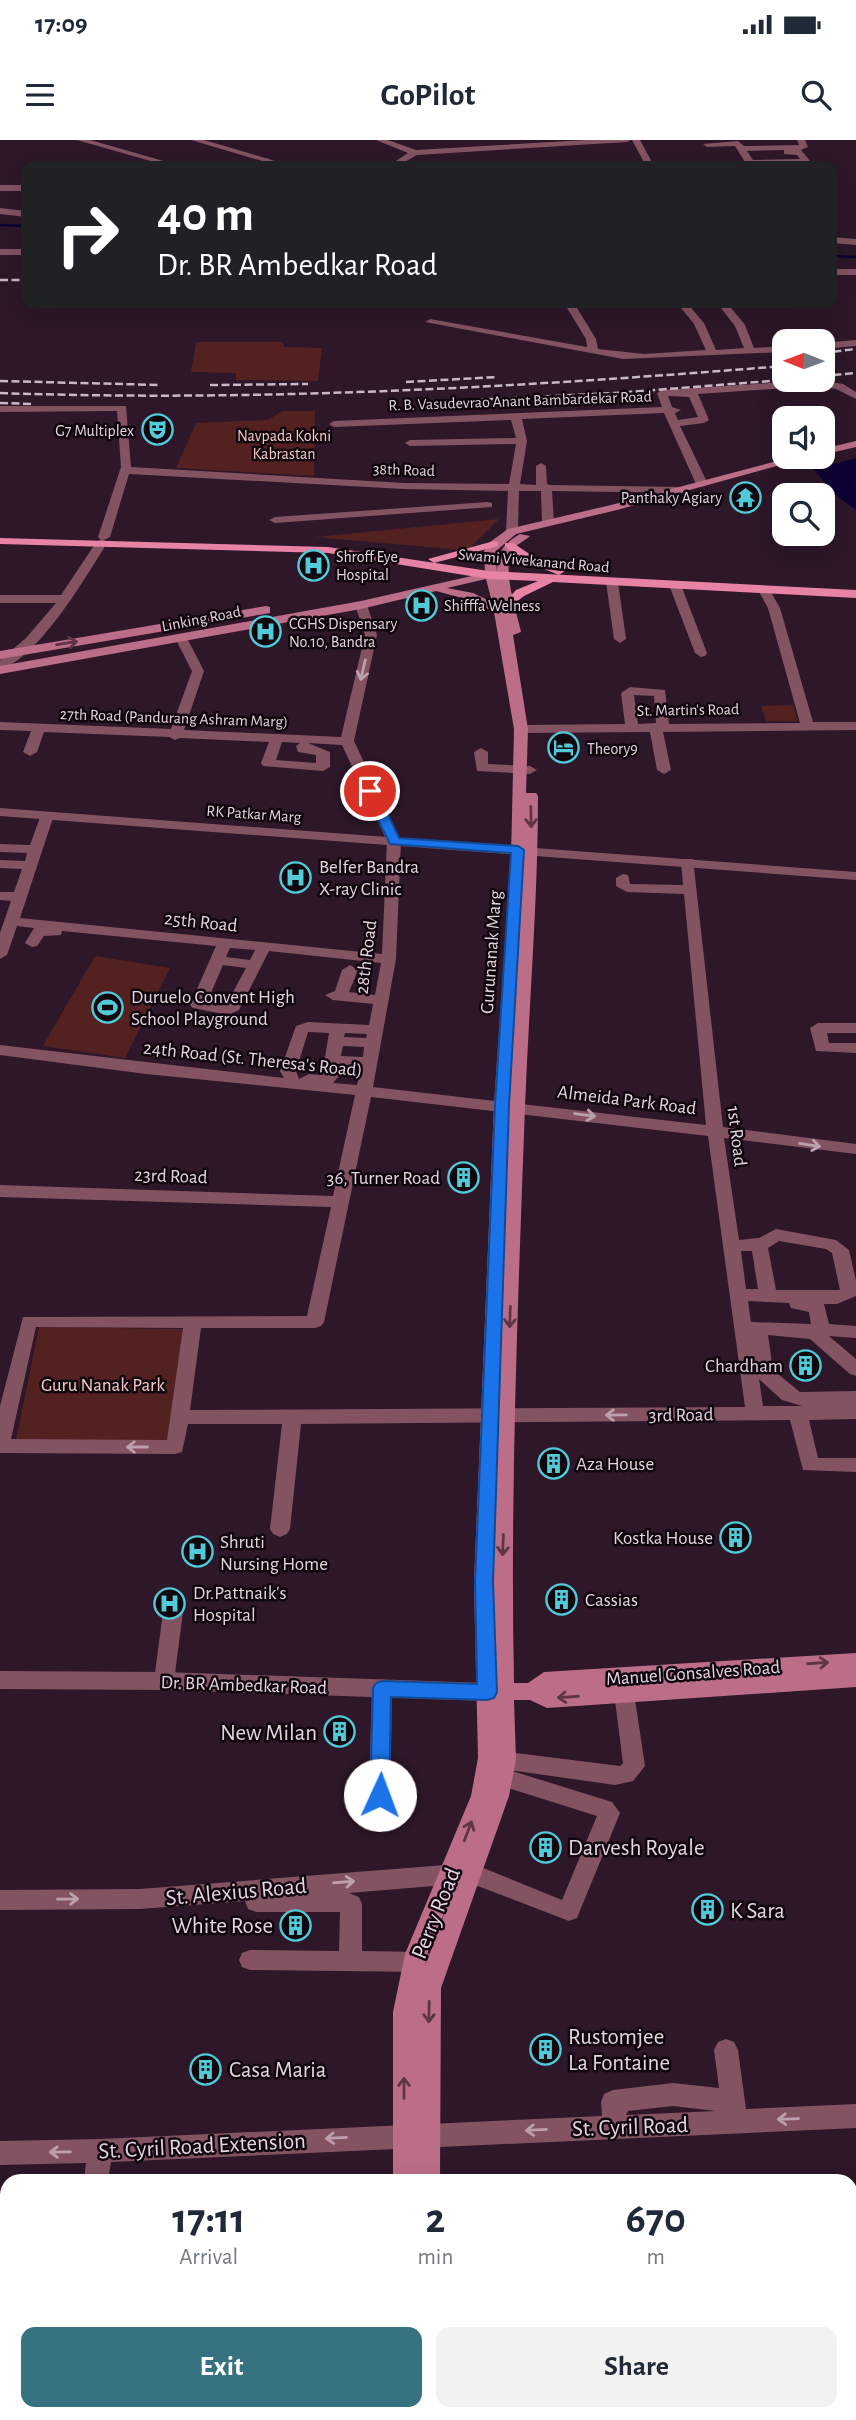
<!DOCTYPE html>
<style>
body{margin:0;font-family:"Alegreya Sans",sans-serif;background:#f2f2f3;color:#1f2937;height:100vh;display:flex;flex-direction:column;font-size:26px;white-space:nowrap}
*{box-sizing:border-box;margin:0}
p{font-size:23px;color:#747a83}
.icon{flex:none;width:38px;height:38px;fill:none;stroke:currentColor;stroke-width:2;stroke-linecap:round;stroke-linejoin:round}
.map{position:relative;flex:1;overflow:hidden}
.side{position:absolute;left:0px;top:2034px;width:858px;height:247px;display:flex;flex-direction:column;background:#fff;border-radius:21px 21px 0 0;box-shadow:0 7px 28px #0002}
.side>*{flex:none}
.banner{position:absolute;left:21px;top:21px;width:816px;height:147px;border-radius:14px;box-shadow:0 7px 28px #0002;background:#202124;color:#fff;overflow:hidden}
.needle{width:46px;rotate:271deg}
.buttons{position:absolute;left:772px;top:189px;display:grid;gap:14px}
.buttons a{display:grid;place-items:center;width:63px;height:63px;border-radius:14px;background:#fff;box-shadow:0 7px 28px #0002;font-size:35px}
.pin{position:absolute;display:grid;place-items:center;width:60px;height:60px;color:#fff;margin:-30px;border:4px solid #fff;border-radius:50%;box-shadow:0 2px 7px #0007}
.me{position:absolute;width:77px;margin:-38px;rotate:2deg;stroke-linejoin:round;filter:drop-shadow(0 0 5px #0008)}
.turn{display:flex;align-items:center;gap:24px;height:147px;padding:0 21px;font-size:32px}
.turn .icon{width:91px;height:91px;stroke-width:2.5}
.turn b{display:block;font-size:49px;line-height:60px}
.eta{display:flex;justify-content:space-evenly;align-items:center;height:119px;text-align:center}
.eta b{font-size:42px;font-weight:700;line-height:49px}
.primary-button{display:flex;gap:14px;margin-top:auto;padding:14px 21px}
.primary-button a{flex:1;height:80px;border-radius:14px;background:#36727f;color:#fff;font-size:28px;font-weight:700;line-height:80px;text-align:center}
.primary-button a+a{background:#f2f2f3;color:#1f2937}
.status{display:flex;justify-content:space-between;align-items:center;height:49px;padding:0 35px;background:#fff;direction:ltr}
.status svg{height:19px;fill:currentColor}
header{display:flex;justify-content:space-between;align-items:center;height:91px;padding:0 21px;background:#fff;font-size:32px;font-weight:700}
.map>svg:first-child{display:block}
</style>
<div class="status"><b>17:09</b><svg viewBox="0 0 49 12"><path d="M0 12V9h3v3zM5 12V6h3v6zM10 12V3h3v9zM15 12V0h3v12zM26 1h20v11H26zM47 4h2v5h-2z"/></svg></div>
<header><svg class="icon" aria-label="menu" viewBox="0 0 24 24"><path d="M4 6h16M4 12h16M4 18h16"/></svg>GoPilot<svg class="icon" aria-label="search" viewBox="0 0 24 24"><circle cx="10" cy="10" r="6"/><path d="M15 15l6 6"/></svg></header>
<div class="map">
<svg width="856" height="2280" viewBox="0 0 856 2280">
<rect width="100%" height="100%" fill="#2d1729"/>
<!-- green -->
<g fill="#53211f">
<path d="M196 202H283L284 207 322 208 318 241 236 240V233L191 232Z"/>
<path d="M282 271H315L314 336 176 328 196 283 268 280Z"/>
<path d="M499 379 470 408 462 410 315 397Z"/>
<path d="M793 565 798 581H766L761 566Z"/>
<path d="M95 816 170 828 125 918 43 906Z"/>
<path d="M39 1187 185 1189 170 1302 16 1300Z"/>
</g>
<!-- water -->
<path fill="#0d0234" d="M856 318V370L833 353 814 329Z"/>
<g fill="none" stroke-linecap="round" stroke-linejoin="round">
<!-- stream -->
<g stroke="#0d0234" stroke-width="2.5">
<path d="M0 85 26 86"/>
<path d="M831 116 856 117"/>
</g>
<!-- minor -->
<g fill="#835362" fill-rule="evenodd">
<path d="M77 0H90L181 26H168Z"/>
<path d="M376 0H388L416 10 586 0H631L627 2 417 15 398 26H388L408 13Z"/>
<path d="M632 0H640L654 26H646Z"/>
<path d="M797 0H805L808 7 801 10 810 21 809 26H801V24L720 26 745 22 735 6 707 7 703 4 738 1 744 6 799 5ZM784 10V14L797 15 800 19 753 20 747 11Z"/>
<path d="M268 18 271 23 251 26 252 24Z"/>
<rect x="0" y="45" width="26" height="6"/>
<path d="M0 68 26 71V77L0 74Z"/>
<path d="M564 163H574L596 199 598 209 644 214 706 210 694 184 677 163H687L704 183 716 210 744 208 735 186 717 163H727L745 185 754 208 784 206V212L623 219 425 182 430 179 587 207 586 199Z"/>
<path d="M856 200V206L822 209V203Z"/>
<path d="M817 240 843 244 856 252V259L836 249 817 246 698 254 709 280 704 283 680 286 708 344 702 347 696 344 664 273 522 279 527 301 520 344 536 345V326L541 323 546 326 547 344 550 345 682 347 688 350 682 353 552 351 554 383 548 386 542 383 541 351H519L518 391 512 394 506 391 508 351 404 349 129 334 110 397 104 400 107 403C86 437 39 517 0 530V520L26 498 56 463H0V455H61L97 401 101 400 98 397 121 327 117 271 0 272V266H126L131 327 404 343 509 344 516 304 410 306 405 303 410 300 516 298 511 280 334 287 329 284 334 281 662 267 657 253 662 250ZM668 256 689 257 698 277 678 280 675 273 681 270 672 267Z"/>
<path d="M488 362 492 363V367L275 383 269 380 275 377Z"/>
<path d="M612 438 618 442 626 499 620 503 614 499 606 442Z"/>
<path d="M671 442 681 445 707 513 705 516 701 517 695 513 669 445Z"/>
<path d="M764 446 768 447 780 468 813 582H856V590L663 592 671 630 664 634 657 630 650 592 521 593 514 589 521 585 625 584 621 553 630 547 665 550 669 584 800 583 768 468 758 450ZM634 555 654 556 656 583 638 584Z"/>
<path d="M361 461 367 465 377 495 354 601 401 701 396 819 373 947 706 985 684 754 627 752 616 746V738L623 734 628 735 630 744 683 745 681 722 683 719H693L723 987 856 1004V1014L724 998 739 1100 759 1098 776 1089 836 1100 849 1110 856 1141V1156L837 1164H824L829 1184 856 1186V1198L829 1196 856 1219V1236L850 1234 810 1199 768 1195 773 1230 800 1252 856 1251V1265H845H856V1279L809 1280 818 1318H856V1332L803 1330 790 1280 301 1284 290 1389 287 1394 280 1397 273 1394 270 1389 282 1284H188L182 1312 175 1314 0 1313V1266L23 1177 307 1176 331 1067 0 1057V1045L333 1056 355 955 146 934 0 915V905L284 938 280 931 296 886 308 882 369 885 373 864 333 860 325 855 335 851 342 830 350 825 358 830 349 852 375 855 381 823 269 811 239 870 228 875 193 868 190 865 216 806 62 791 61 795 44 796 37 806 32 807 25 803 34 788 17 786 7 815 0 819V793L11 761 0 760V752H14L22 729 0 728V720L25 721 27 713 0 712V704L30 705 42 672H52L54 675 20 778 382 814 387 701 342 605 308 603 330 612V627L323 631 263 626 261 623 269 602 180 598 175 600 169 597 44 592 37 612 30 616 23 612 31 591 0 590V582L171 589 192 531 175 498 181 494 187 498 204 531 184 590 341 597 365 495 355 465ZM282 602 300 603 296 606 298 612 316 615V623L276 620ZM230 808 255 810 250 820 226 817ZM223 825 246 828 226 865 207 862ZM308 892 329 893 322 935 309 934 299 939 296 931ZM345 893 367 894 366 898 344 897ZM343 906 364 907 363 917 341 916ZM340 925 361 926 357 945 333 943 338 937ZM371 957 708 996 745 1267 190 1270 201 1188H315L321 1186 324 1182ZM779 1101 826 1109 832 1113 840 1150H776L768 1108ZM741 1111H752L758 1149H746ZM748 1161 789 1163 791 1168 809 1172 811 1184 751 1182ZM36 1187 183 1188 167 1300 11 1299ZM759 1239 782 1260 802 1266H763Z"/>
<path d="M481 608 488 612V624L530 626 537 630 530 634 477 631 474 612Z"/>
<path d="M818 883H856V893H827L829 903H856V913L816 911 810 888Z"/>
<path d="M174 1456 181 1458 184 1464 174 1541 171 1547 164 1550 157 1547 154 1541 164 1464 167 1458Z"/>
<path d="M382 1539 389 1542 392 1548 390 1677 387 1684 379 1686 371 1684 368 1677 372 1548 375 1542Z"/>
<path d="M624 1544 631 1547 634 1553 645 1626 633 1641 615 1645 509 1630 612 1662 620 1673 577 1778 569 1781 470 1743 349 1753 359 1757 362 1764V1811L425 1812 433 1815 436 1822 433 1829 425 1832 250 1830 242 1827 239 1820 242 1813 250 1810 339 1811 340 1772H256L248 1769 245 1761 140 1769 0 1770V1750L140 1749 471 1723 562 1760 597 1676 483 1640 480 1634 487 1626 482 1619 485 1613 493 1610 620 1626 623 1623 614 1553 617 1547Z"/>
<path d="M726 1899 734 1902 738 1910 746 1969 856 1964V1988L111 2022 108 2040H84L86 2023 0 2025V2001L100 1999 602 1976 601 1962 604 1954 613 1950 673 1943 719 1948 714 1910 718 1902ZM673 1966 716 1971 626 1975 628 1971Z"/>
<path d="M48 2273H74L73 2280H47Z"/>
<path d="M218 2273H244L243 2280H217Z"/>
<path d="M360 2273H386L387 2280H361Z"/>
</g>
<!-- tertiary -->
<g fill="#835362" fill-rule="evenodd">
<path d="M191 0H204L292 26H279Z"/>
<path d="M831 97 856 99V105L831 103Z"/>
<rect x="0" y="109" width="26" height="6"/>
<rect x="831" y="129" width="25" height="6"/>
<path d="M0 668 856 732V740L0 676Z"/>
<path d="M0 1531 164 1532 487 1543 494 1546 497 1552 494 1558 487 1561 164 1550 0 1549Z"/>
</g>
<!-- secondary -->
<g fill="#bc6e88" fill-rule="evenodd">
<path d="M856 301V307L822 315V309Z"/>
<path d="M792 317H809L617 370 516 394 496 411 497 435C497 414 501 405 520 394L530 396C525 401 516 404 513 410 501 428 517 472 521 492L513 495 528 589 526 653H536L538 656C538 760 529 863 525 967 518 1159 510 1351 514 1543H528L544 1532 856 1513V1529L549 1550 856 1529V1547L547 1568 530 1560H514L516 1620 509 1656 441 1848 440 2040H393V1872L405 1814 471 1656 478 1618 474 1442 494 965 511 717 514 589 494 472 466 459 436 451 361 469 0 534V526L361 461 485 433 484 411 490 402 508 389 611 365ZM486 439 492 462 473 453 447 448ZM446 1769 425 1827 427 1814Z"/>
<path d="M266 466 270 467V473L0 519V511Z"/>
<rect x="397" y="2273" width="52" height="7"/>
</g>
<!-- primary -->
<g fill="#e783a5" fill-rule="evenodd">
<path d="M0 398 328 407 489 431 856 450V458L553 442 524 456 510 467 504 463 516 450 538 441 489 439 328 413 0 404Z"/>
<path d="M494 401 498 402V406L434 423 428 419Z"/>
<path d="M505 403H513L537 419 565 431 559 435 529 423 505 407Z"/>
</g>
<!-- rail -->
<g stroke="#c9b8c5" stroke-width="2.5" stroke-dasharray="8 3.5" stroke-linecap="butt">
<path d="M0 140H26"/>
<path d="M822 213 856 209"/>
<path d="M822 236 856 233"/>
<path d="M0 241 161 245"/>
<path d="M406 242 497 237"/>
<path d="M210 245 308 244"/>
<path d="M0 253C262 262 523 247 784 226"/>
<path d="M452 261 615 253 784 240"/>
<path d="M0 263 32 264"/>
</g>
</g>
<!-- one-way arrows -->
<defs><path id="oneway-shaft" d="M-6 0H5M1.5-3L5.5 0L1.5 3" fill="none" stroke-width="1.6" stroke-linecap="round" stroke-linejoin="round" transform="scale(1.75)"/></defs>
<g stroke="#5d3545">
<use href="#oneway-shaft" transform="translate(67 503) rotate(-9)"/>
<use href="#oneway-shaft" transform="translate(531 677) rotate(89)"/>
<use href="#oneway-shaft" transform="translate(510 1177) rotate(92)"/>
<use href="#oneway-shaft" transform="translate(503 1405) rotate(92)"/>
<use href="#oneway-shaft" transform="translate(818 1523) rotate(-4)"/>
<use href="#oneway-shaft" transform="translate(568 1557) rotate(176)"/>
<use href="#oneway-shaft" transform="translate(468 1691) rotate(-69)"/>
<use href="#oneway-shaft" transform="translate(429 1872) rotate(91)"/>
<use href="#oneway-shaft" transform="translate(404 1948) rotate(-90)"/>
</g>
<g stroke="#bda0ae">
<use href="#oneway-shaft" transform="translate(363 530) rotate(103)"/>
<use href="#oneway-shaft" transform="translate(585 975) rotate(7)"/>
<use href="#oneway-shaft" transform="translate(810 1005) rotate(9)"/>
<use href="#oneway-shaft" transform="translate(616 1275) rotate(179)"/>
<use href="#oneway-shaft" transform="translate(137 1307) rotate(-180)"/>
<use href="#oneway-shaft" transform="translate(344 1742) rotate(-5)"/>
<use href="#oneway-shaft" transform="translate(68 1759) rotate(-1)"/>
<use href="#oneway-shaft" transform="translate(788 1979) rotate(178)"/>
<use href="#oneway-shaft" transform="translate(536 1990) rotate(177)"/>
<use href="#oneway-shaft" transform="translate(336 1998) rotate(177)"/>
<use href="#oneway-shaft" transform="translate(60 2012) rotate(179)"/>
</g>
<!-- route -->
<path fill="#1a73e8" stroke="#114b97" stroke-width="2" d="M370 648 377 651 399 698 518 706 524 710 509 965 493 1442 497 1552 494 1558 487 1560 391 1557 389 1655 387 1661 380 1664 373 1661 370 1655 373 1548 376 1543 382 1541 477 1544 475 1442 495 965 511 713 390 704 364 651Z"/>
<!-- icons -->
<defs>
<symbol id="theatre-ring" viewBox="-11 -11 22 22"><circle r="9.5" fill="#10060e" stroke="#52cbd8" stroke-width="1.5"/><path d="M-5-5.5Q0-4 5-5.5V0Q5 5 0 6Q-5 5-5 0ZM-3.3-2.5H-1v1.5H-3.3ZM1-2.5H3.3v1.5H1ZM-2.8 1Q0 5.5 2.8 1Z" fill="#52cbd8"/></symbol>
<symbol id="temple-ring" viewBox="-11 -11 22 22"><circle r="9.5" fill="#10060e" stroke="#52cbd8" stroke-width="1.5"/><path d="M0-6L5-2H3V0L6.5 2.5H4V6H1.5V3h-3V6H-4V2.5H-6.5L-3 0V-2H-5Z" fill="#52cbd8"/></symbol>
<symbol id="hospital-ring" viewBox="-11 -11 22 22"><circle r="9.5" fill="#10060e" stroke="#52cbd8" stroke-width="1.5"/><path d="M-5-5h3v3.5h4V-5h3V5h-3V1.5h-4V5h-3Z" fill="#52cbd8"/></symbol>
<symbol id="hotel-ring" viewBox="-11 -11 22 22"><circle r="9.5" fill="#10060e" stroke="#52cbd8" stroke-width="1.5"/><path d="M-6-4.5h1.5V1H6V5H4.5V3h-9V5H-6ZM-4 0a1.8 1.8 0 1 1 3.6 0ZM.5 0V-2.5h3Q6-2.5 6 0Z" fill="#52cbd8"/></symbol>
<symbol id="stadium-ring" viewBox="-11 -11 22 22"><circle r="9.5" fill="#10060e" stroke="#52cbd8" stroke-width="1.5"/><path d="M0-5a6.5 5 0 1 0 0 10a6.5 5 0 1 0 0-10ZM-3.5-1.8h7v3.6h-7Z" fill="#52cbd8"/></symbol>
<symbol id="building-ring" viewBox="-11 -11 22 22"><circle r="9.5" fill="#10060e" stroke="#52cbd8" stroke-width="1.5"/><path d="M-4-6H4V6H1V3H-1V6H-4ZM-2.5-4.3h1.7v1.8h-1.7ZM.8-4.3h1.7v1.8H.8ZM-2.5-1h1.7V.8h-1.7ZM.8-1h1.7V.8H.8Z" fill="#52cbd8"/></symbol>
</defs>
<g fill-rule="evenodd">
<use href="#theatre-ring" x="140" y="272" width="35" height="35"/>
<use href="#temple-ring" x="728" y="340" width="35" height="35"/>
<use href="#hospital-ring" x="296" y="408" width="35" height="35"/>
<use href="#hospital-ring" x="404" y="448" width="35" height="35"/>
<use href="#hospital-ring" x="248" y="474" width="35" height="35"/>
<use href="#hotel-ring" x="546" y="590" width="35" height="35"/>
<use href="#hospital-ring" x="278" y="720" width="35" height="35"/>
<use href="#stadium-ring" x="90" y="850" width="35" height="35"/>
<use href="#building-ring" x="446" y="1020" width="35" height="35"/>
<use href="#building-ring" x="788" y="1208" width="35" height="35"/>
<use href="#building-ring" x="536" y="1306" width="35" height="35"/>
<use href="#building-ring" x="718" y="1380" width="35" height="35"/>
<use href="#hospital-ring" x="180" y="1394" width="35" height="35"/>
<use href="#building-ring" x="544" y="1442" width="35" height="35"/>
<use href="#hospital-ring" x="152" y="1446" width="35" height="35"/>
<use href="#building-ring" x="322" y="1574" width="35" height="35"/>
<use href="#building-ring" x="528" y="1690" width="35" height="35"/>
<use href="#building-ring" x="690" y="1752" width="35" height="35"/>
<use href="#building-ring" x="278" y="1768" width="35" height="35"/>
<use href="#building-ring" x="528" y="1892" width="35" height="35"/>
<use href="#building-ring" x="188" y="1912" width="35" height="35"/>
</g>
<g text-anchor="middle" stroke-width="5" stroke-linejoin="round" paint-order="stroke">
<!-- far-street labels -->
<g font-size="16" fill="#e4d4e0" stroke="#10060e">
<text transform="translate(520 260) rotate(-2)" y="6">R. B. Vasudevrao Anant Bambardekar Road</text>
<text transform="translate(404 329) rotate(2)" y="6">38th Road</text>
<text transform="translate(534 420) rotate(5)" y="6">Swami Vivekanand Road</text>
<text transform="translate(201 478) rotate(-11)" y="6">Linking Road</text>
<text transform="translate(688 569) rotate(-1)" y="6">St. Martin's Road</text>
<text transform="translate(174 577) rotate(2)" y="6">27th Road (Pandurang Ashram Marg)</text>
<text transform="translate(254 673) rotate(4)" y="6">RK Patkar Marg</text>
</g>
<!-- far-poi labels -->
<g font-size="16" fill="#e4d4e0" stroke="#10060e" text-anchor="start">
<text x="134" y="296" text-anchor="end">G7 Multiplex</text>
<text x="722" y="363" text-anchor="end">Panthaky Agiary</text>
<text x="336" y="422">Shroff Eye<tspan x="336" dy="18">Hospital</tspan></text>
<text x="444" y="471">Shifffa Welness</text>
<text x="289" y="489">CGHS Dispensary<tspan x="289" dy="18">No.10, Bandra</tspan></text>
<text x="587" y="614">Theory9</text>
</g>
<!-- far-park labels -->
<g font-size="16" fill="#f4cac6" stroke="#10060e">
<text x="284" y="301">Navpada Kokni<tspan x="284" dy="18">Kabrastan</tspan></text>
</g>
<!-- poi labels -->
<g font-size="19" fill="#e4d4e0" stroke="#10060e" text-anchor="start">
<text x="319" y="733">Belfer Bandra<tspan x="319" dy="22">X-ray Clinic</tspan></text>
<text x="131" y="863">Duruelo Convent High<tspan x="131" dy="22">School Playground</tspan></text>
<text x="440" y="1044" text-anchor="end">36, Turner Road</text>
<text x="783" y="1232" text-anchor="end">Chardham</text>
<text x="576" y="1330">Aza House</text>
<text x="713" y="1404" text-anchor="end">Kostka House</text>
<text x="220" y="1408">Shruti<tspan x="220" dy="22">Nursing Home</tspan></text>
<text x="193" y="1459">Dr.Pattnaik's<tspan x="193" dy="22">Hospital</tspan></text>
<text x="585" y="1466">Cassias</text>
</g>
<!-- street labels -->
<g font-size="19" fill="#e4d4e0" stroke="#10060e">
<text transform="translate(201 781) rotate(6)" y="7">25th Road</text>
<text transform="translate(490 812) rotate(-86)" y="7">Gurunanak Marg</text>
<text transform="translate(365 817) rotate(-83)" y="7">28th Road</text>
<text transform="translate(253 918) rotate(6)" y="7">24th Road (St. Theresa's Road)</text>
<text transform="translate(627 959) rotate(7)" y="7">Almeida Park Road</text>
<text transform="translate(738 996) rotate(83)" y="7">1st Road</text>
<text transform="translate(171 1035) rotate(2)" y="7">23rd Road</text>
<text transform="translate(681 1274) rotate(-1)" y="7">3rd Road</text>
<text transform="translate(693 1532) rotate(-4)" y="7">Manuel Gonsalves Road</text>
<text transform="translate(244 1544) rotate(2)" y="7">Dr. BR Ambedkar Road</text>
</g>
<!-- park labels -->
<g font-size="19" fill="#f4cac6" stroke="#10060e">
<text x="103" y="1251">Guru Nanak Park</text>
</g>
<!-- near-poi labels -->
<g font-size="23" fill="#e4d4e0" stroke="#10060e" text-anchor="start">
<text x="317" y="1600" text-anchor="end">New Milan</text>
<text x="568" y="1715">Darvesh Royale</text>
<text x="730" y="1778">K Sara</text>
<text x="273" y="1793" text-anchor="end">White Rose</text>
<text x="568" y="1904">Rustomjee<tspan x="568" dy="26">La Fontaine</tspan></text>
<text x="229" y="1937">Casa Maria</text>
</g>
<!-- near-street labels -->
<g font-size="23" fill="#e4d4e0" stroke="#10060e">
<text transform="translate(236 1751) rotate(-5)" y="8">St. Alexius Road</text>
<text transform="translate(435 1773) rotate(-68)" y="8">Perry Road</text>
<text transform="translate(630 1986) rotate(-2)" y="8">St. Cyril Road</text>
<text transform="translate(202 2005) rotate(-3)" y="8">St. Cyril Road Extension</text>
</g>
</g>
</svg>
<div class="buttons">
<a><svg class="needle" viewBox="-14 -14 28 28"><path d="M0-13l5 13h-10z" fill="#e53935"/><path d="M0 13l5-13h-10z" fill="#747a83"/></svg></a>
<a><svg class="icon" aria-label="sound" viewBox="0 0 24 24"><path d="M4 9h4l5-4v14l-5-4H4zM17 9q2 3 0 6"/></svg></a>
<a><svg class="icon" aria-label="search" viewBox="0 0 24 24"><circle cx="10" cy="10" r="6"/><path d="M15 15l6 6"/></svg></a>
</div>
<div class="pin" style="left:370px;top:651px;background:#d93025"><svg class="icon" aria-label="arrive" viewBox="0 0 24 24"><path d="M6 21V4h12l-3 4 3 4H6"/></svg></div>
<svg class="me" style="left:380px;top:1655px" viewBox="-20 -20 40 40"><circle r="19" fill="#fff"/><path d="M0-13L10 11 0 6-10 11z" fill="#1a73e8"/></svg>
<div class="banner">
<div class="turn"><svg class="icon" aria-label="right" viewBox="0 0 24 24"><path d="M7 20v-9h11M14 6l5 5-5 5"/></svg><div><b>40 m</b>Dr. BR Ambedkar Road</div></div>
</div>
<section class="side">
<div class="eta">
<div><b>17:11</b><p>Arrival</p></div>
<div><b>2</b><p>min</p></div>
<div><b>670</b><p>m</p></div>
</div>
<div class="primary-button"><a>Exit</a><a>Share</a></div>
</section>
</div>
